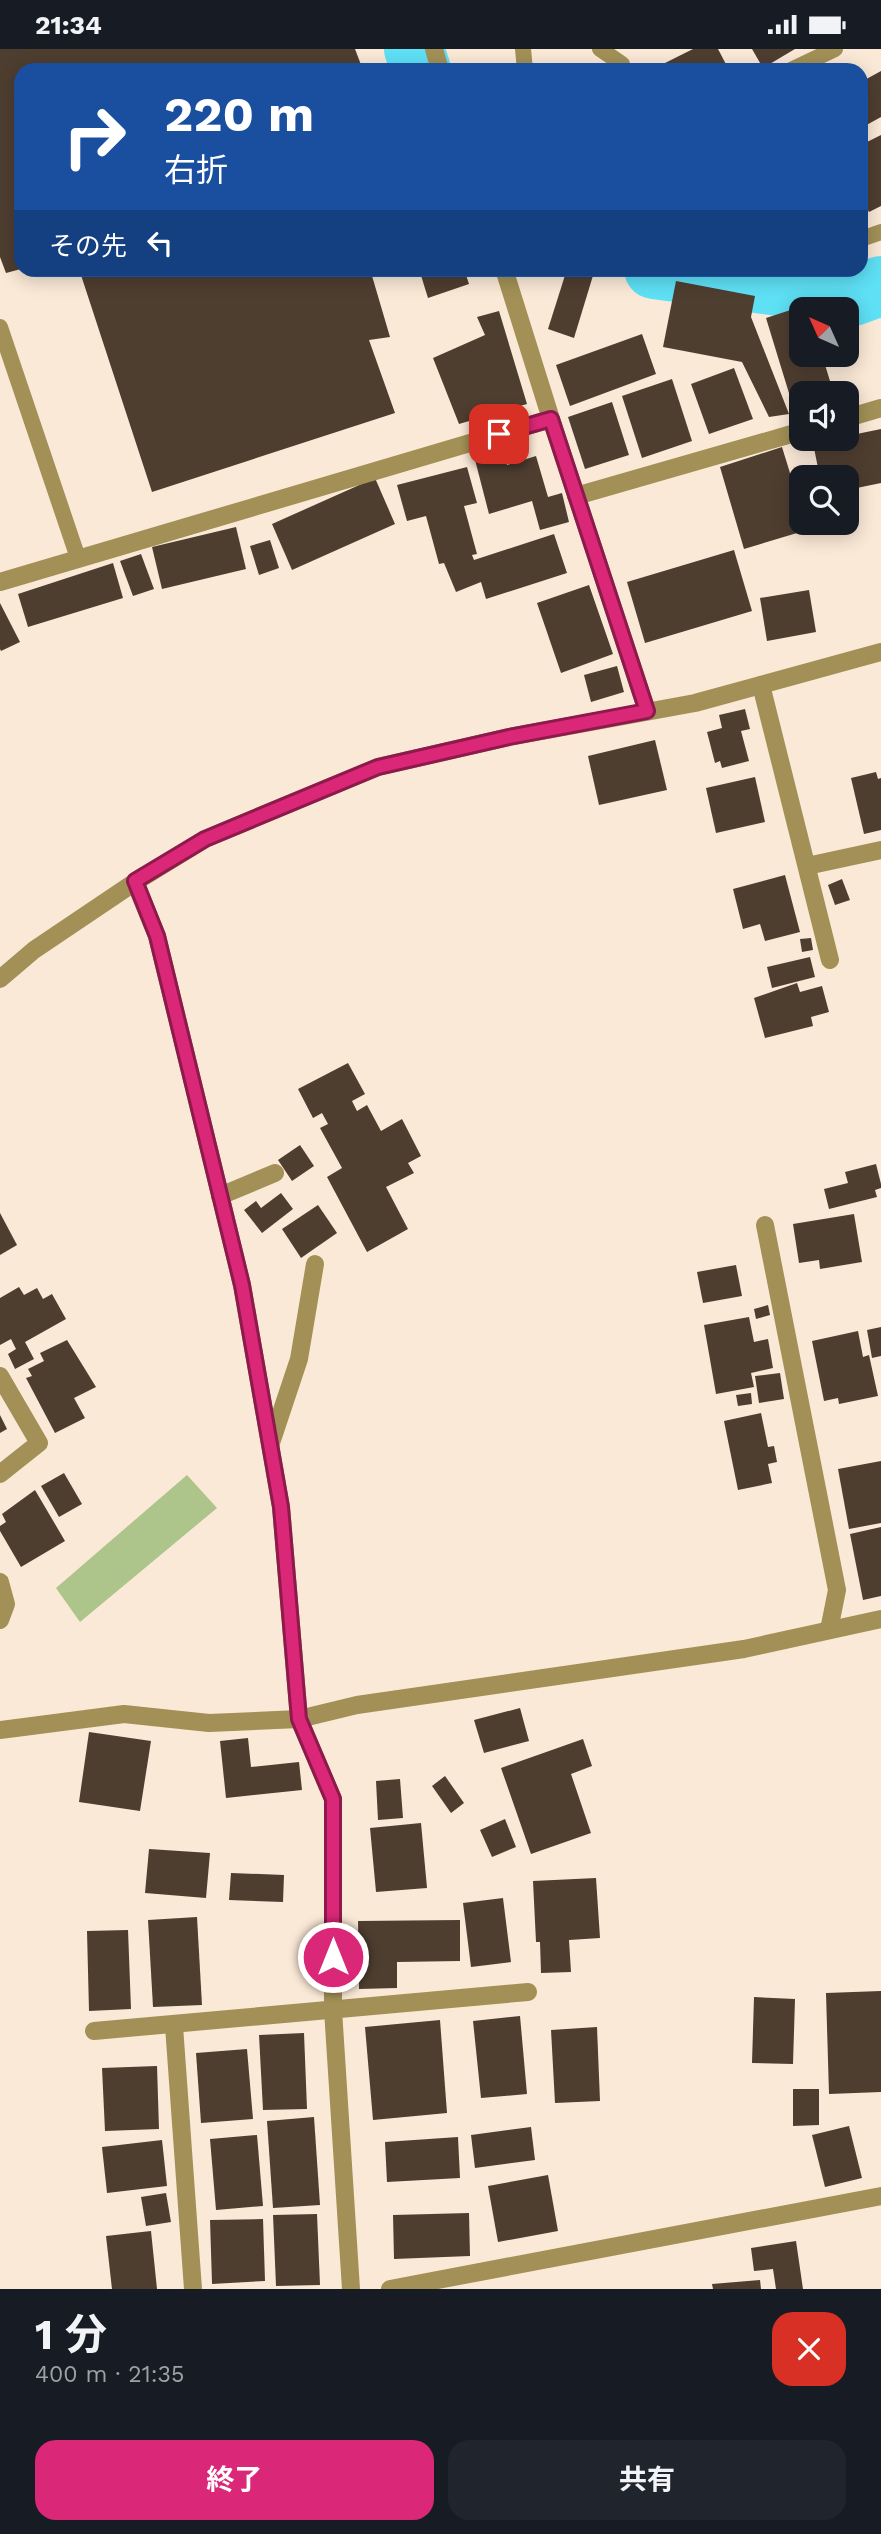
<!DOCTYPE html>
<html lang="ja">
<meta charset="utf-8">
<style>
body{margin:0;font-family:"Work Sans","Noto Sans JP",sans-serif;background:#20242c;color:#f1f3f6;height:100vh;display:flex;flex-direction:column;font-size:26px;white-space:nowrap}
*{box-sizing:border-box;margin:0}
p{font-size:23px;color:#9ea1a6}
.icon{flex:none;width:38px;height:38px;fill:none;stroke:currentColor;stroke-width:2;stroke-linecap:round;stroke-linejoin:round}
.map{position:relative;height:2240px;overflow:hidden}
.panel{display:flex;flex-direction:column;background:#171b24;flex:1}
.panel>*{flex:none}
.banner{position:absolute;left:14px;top:14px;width:854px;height:214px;border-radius:21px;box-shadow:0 4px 18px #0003;background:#1a4fa0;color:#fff;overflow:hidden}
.needle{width:46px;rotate:315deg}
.tools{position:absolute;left:789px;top:248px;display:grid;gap:14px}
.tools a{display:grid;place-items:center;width:70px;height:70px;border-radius:14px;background:#171b24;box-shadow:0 4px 18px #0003;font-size:35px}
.pin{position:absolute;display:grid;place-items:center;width:60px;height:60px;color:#fff;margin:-30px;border-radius:14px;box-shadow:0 4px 10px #0006}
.me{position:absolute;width:77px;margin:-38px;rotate:0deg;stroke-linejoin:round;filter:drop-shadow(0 0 5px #0008)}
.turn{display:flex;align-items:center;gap:24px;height:147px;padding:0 35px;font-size:32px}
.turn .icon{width:91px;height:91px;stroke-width:2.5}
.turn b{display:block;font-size:49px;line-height:60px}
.then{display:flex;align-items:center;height:66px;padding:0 35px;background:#0003;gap:14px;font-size:26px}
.round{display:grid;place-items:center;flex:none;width:74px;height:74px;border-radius:21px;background:#20242c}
.summary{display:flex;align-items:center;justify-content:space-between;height:119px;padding:0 35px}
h1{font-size:42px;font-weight:700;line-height:52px}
.button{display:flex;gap:14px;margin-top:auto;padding:14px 35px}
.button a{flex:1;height:80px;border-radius:21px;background:#db2777;color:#fff;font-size:28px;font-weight:700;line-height:80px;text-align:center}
.button a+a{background:#20242c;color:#f1f3f6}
.status{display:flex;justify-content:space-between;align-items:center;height:49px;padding:0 35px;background:#171b24;direction:ltr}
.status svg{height:19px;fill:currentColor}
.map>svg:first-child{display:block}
</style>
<div class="status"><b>21:34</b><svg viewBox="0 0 49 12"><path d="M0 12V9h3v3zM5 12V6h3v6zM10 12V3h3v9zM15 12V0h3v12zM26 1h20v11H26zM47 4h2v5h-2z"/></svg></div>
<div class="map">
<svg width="881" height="2240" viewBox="0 0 881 2240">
<rect width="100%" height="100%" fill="#fbe9d7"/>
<!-- green -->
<path fill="#adc48a" d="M187 1426 217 1459 80 1573 56 1539Z"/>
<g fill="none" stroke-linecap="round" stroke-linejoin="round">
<!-- river -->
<g stroke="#5ee0f5" stroke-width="60">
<path d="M414 0 421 21"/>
<path d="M654 220 853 247 881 237"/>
</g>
</g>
<!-- building -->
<g fill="#4e3e30">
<path d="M0 0H355L363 21H21V220L6 224 0 208Z"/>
<path d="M693 0H718L729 21H665L663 15Z"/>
<path d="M752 0H795L763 19Z"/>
<path d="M881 22V68L861 79V33Z"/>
<path d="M881 86V157L869 163 861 149V96Z"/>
<path d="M79 220H370L390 288 369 291 395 364 152 443Z"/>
<path d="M419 220H464L469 235 428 249Z"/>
<path d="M567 220H595L574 289 548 280Z"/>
<path d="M676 232 755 247 751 268 789 365 769 368 742 313 663 298Z"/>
<path d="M806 256 808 261H802V306H822L834 345H802V366L796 367 766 269Z"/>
<path d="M499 262 527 355 459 375 433 309 485 286 477 268Z"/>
<path d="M642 285 656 325 570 357 556 316Z"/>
<path d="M734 319 753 370 709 385 691 335Z"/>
<path d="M672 330 692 392 642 409 622 347Z"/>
<path d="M612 353 629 406 585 420 568 368Z"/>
<path d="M881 380V434L847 441V429H820L813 394 847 390V387Z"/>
<path d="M500 394 507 416 536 407 548 448 562 444 569 473 540 481 532 452 489 465 473 403Z"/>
<path d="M782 398 802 463V474H805L807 481 744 500 720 418Z"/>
<path d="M467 418 477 454 464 457 477 505 472 506 474 511 554 485 567 524 486 550 481 533 456 543 444 514 439 515 426 467 407 472 397 436Z"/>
<path d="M375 429 395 475 292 521 272 475Z"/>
<path d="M236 478 246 520 162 540 152 498Z"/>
<path d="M270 491 279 519 259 526 250 497Z"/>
<path d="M734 501 752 562 645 594 627 533Z"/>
<path d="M141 505 154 540 133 547 120 512Z"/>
<path d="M113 514 123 549 28 578 18 545Z"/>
<path d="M589 536 613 605 561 624 537 554Z"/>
<path d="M809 541 816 583 767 592 760 549Z"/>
<path d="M0 554 20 593 1 602 0 600Z"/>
<path d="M617 617 624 643 591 653 584 626Z"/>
<path d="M745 660 750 680 741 682 749 712 722 719 720 712 715 714 707 683 722 679 719 666Z"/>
<path d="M655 691 667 741 599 756 588 707Z"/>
<path d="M876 723 878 730 881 729V781L864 785 851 729Z"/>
<path d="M755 728 765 773 716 784 706 739Z"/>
<path d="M785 826 800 883 765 892 760 875 743 880 733 840Z"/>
<path d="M842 830 850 851 835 856 828 836Z"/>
<path d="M811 889 813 901 802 903 800 890Z"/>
<path d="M810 908 815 928 772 939 767 918Z"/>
<path d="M797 934 800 943 822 937 829 963 811 968 813 977 765 989 754 949Z"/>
<path d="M348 1014 365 1045 352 1052 357 1062 367 1056 381 1082 402 1070 421 1107 408 1114 414 1124 386 1138 408 1180 367 1203 327 1128 342 1119 320 1079 328 1075 322 1064 313 1069 298 1040Z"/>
<path d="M300 1096 314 1117 292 1132 278 1111Z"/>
<path d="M876 1115 881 1135V1139L875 1141 877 1148 829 1160 824 1140 848 1134 845 1123Z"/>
<path d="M281 1144 293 1160 262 1184 244 1161 256 1152 261 1159Z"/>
<path d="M318 1156 337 1184 301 1209 282 1180Z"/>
<path d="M0 1164 17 1196 0 1206Z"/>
<path d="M854 1165 862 1213 820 1220 819 1211 799 1214 793 1175Z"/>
<path d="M736 1216 742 1247 703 1254 697 1223Z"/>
<path d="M19 1238 24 1246 37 1239 43 1250 52 1245 66 1270 25 1293 34 1310 15 1320 8 1305 16 1300 11 1290 0 1296V1249Z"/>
<path d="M768 1256 770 1266 756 1270 754 1260Z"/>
<path d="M749 1268 754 1293 768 1290 773 1319 751 1324 754 1338 716 1345 704 1276Z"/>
<path d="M881 1278V1307L872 1309 867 1281Z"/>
<path d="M858 1282 863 1308 869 1306 878 1347 839 1355 838 1349 824 1352 812 1292Z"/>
<path d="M67 1291 96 1338 74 1349 85 1369 55 1384 26 1329 32 1327 28 1320 44 1312 40 1304Z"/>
<path d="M780 1324 784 1350 759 1354 755 1327Z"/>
<path d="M751 1344 752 1355 738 1357 736 1346Z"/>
<path d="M761 1364 768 1398 774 1397 777 1413 768 1415 772 1434 738 1441 724 1372Z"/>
<path d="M0 1366 7 1380 0 1384Z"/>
<path d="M881 1412V1474L849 1480 838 1420Z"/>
<path d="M64 1424 82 1455 59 1468 41 1437Z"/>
<path d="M35 1441 65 1492 21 1518 0 1482V1477L6 1473 2 1465Z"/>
<path d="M881 1478V1547L863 1551 850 1485Z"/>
<path d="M520 1659 529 1692 484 1704 474 1671Z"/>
<path d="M89 1683 151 1692 140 1762 79 1753Z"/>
<path d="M248 1689 251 1718 299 1713 302 1741 226 1749 220 1692Z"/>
<path d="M583 1690 592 1717 571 1725 591 1784 531 1805 501 1719Z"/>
<path d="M445 1727 464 1754 451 1764 432 1737Z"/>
<path d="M400 1730 403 1769 378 1771 376 1732Z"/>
<path d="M505 1770 516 1798 492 1808 480 1781Z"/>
<path d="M421 1774 427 1839 376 1843 370 1779Z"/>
<path d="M149 1800 210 1804 206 1849 145 1844Z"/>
<path d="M231 1824 284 1826 283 1853 229 1851Z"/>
<path d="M596 1829 600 1889 569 1891 571 1923 541 1924 540 1893H536L533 1832Z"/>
<path d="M503 1849 511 1913 471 1918 463 1854Z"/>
<path d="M197 1868 202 1956 153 1958 148 1871Z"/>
<path d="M460 1871V1912L397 1913V1939L359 1940 358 1872Z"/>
<path d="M128 1881 131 1960 89 1962 87 1882Z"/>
<path d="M881 1942V2043L829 2045 826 1944Z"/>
<path d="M754 1948 795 1950 793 2015 752 2014Z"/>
<path d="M520 1967 527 2045 481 2049 473 1972Z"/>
<path d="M440 1971 447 2064 373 2071 365 1978Z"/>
<path d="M597 1978 600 2052 555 2054 551 1981Z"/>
<path d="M304 1984 307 2060 263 2061 259 1986Z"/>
<path d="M247 2000 253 2070 201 2074 196 2004Z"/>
<path d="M157 2017 159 2080 105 2082 102 2019Z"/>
<path d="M793 2040H819V2076L793 2077Z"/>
<path d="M314 2068 320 2156 273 2159 267 2072Z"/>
<path d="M849 2077 862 2129 825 2138 812 2086Z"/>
<path d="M531 2078 535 2111 475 2119 471 2086Z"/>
<path d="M257 2086 263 2157 216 2161 210 2090Z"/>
<path d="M458 2088 460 2129 387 2133 385 2093Z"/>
<path d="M162 2091 167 2137 107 2144 102 2098Z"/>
<path d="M548 2126 558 2182 498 2193 488 2137Z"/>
<path d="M166 2144 171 2173 146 2177 141 2148Z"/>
<path d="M469 2164 470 2207 394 2210 393 2166Z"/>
<path d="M317 2165 320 2236 276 2237 273 2166Z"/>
<path d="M263 2170 265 2232 212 2235 210 2171Z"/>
<path d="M151 2182 157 2240H112L106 2187Z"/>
<path d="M796 2192 803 2240H776L773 2220 754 2222 751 2199Z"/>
<path d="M760 2231 761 2240H713L712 2235Z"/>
</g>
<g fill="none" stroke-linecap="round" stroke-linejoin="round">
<!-- service -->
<g stroke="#a29056" stroke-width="16">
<path d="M523 0 525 21"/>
<path d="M600 0 622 15 623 21"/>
<path d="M791 21 835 0"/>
<path d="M861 190 881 183"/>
<path d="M0 278 78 509"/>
</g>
<!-- minor -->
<g stroke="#a29056" stroke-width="18">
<path d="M434 0 440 21"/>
<path d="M847 369 881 359"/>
<path d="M551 370 647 662"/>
<path d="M576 447 802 382"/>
<path d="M0 533 551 370 504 220"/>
<path d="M761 636 830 911"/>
<path d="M807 817 881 801"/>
<path d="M135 833 157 887 242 1236 281 1458 299 1670 333 1750V1961L351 2240"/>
<path d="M0 930 34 901 135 833 205 790 378 718 509 688 695 654 881 603"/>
<path d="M220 1147 275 1124"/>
<path d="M765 1176 837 1541 829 1581"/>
<path d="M0 1327 39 1394 0 1425"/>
<path d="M271 1394 299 1310 315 1215"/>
<path d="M0 1533 6 1555 0 1571"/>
<path d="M0 1681 124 1665 209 1674 299 1670 357 1656 744 1600 881 1570"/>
<path d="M174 1977 193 2240"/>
<path d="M94 1982 528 1943"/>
<path d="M390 2240 881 2147"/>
</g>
</g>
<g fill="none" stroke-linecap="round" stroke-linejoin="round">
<defs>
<path id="route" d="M333 1908V1750L299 1670 281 1458 242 1236 157 887 135 832 205 790 378 718 509 688 647 662 551 370 499 385"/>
</defs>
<!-- route casing -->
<use href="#route" stroke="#8e194d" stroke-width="18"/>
<!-- route -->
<use href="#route" stroke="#db2777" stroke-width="12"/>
</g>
</svg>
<div class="tools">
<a><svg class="needle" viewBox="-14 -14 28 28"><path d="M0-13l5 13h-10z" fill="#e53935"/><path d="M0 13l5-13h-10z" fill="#9ea1a6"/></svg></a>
<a><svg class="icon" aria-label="sound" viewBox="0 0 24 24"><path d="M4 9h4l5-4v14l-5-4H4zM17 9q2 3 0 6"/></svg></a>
<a><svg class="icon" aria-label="search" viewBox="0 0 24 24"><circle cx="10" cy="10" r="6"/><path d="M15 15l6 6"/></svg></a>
</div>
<div class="pin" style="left:499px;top:385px;background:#d93025"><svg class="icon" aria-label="arrive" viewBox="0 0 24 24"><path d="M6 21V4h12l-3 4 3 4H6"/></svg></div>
<svg class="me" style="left:333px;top:1908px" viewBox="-20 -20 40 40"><circle r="17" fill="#db2777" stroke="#fff" stroke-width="3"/><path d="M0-11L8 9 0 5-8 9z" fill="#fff"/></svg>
<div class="banner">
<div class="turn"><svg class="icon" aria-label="right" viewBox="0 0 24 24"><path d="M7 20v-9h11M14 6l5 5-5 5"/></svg><div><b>220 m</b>右折</div></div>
<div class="then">その先<svg class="icon" aria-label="left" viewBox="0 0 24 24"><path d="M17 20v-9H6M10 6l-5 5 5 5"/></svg></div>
</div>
</div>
<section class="panel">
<div class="summary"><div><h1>1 分</h1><p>400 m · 21:35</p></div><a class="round" style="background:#d93025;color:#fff"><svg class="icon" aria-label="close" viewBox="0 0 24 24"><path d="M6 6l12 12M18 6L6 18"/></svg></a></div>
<div class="button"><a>終了</a><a>共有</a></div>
</section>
